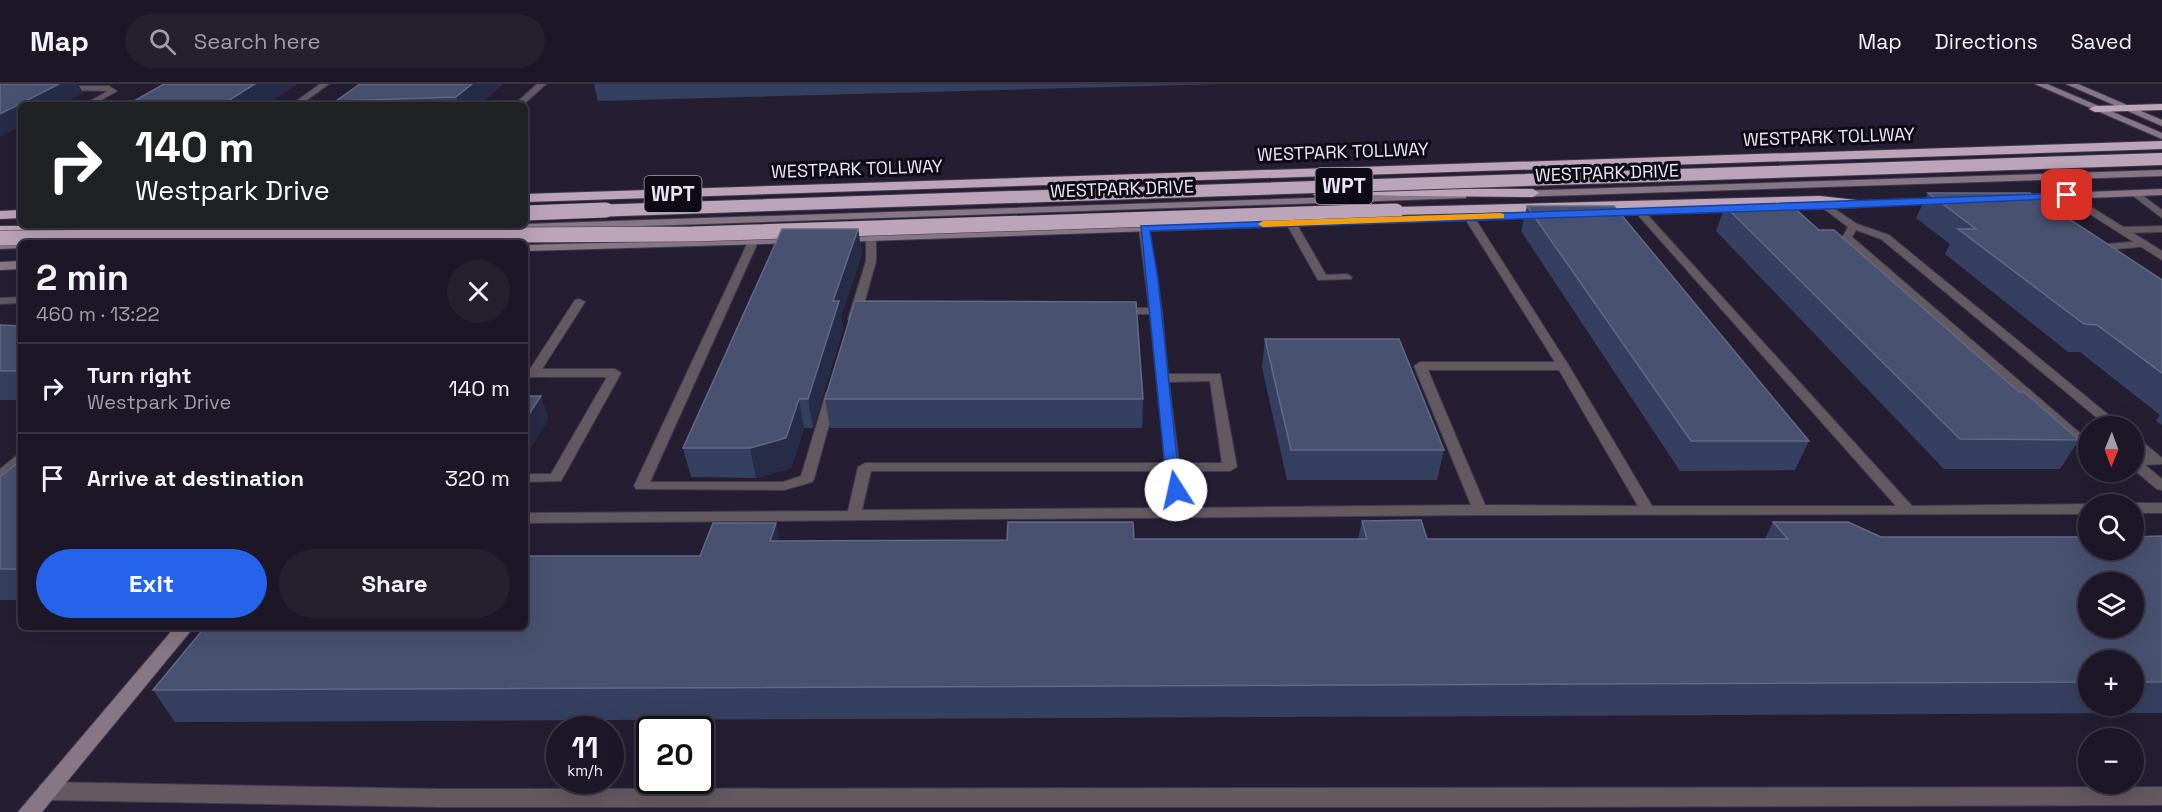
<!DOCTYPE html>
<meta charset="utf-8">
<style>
body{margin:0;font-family:"Space Grotesk",sans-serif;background:#251f2e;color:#f1f3f6;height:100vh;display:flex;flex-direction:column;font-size:22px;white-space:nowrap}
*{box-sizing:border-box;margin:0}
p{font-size:20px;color:#a09fa7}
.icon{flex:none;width:33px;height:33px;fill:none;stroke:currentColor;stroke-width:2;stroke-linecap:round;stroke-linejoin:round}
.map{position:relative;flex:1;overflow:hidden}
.sheet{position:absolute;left:18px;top:156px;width:510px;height:390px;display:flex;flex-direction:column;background:#1c1626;border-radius:9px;box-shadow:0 6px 24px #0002,0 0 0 2px #3a3543}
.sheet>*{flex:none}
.top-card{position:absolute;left:18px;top:18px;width:510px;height:126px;border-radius:9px;box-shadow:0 6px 24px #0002,0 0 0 2px #3a3543;background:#202124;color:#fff;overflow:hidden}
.needle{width:39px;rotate:181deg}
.tools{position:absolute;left:2078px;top:332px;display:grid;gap:12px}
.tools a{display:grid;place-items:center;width:66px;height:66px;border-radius:50%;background:#1c1626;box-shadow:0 6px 24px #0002,0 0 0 2px #3a3543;font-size:30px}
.speed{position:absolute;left:546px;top:632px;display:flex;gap:12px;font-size:30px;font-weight:700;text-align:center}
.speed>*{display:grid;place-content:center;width:78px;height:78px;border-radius:50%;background:#1c1626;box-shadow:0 6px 24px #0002,0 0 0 2px #3a3543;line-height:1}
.speed small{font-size:15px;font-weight:400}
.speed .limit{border:3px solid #111;border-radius:9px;background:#fff;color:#111}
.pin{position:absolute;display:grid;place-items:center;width:51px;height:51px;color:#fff;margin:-26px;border-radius:12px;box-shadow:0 3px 9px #0006}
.me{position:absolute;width:66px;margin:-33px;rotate:350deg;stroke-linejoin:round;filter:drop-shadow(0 0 4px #0008)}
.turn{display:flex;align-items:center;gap:21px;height:126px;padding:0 18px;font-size:27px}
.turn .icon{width:78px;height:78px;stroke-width:2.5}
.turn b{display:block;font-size:42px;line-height:51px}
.round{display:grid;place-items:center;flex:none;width:63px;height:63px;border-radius:32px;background:#251f2e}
.headline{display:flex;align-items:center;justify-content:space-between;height:102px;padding:0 18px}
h1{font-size:36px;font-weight:700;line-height:45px}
.action{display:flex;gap:12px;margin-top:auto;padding:12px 18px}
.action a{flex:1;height:69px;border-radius:36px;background:#2563eb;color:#fff;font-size:24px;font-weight:700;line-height:69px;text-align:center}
.action a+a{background:#251f2e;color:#f1f3f6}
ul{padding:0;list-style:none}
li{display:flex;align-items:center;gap:18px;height:90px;padding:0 18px;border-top:2px solid #3a3543}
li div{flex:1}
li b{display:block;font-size:22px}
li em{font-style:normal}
header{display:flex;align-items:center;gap:36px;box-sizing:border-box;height:84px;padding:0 30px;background:#1c1626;border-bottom:2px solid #3a3543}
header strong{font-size:28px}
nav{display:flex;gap:33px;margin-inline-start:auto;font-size:21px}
.search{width:420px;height:54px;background:#251f2e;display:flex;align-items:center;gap:15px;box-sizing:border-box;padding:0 21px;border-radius:33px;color:#a09fa7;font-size:22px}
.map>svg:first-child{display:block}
</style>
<header>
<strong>Map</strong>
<div class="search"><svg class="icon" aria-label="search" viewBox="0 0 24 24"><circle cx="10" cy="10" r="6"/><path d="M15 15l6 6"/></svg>Search here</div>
<nav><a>Map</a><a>Directions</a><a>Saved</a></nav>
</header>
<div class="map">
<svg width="2162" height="728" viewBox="0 0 2162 728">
<rect width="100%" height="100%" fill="#251e33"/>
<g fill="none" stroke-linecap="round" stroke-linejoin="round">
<defs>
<g id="lane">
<path d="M320 0H329L300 21H291Z"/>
<path d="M537 0H546L523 21H514Z"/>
<path d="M59 2H109L117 7 93 21H83L108 7 62 6 58 4Z"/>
<path d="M2135 106 2162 126V134L2132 111 2130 109Z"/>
<path d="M1826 119 1857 140 1889 151 2122 342H2107L1881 155 1856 146 1852 153 2088 356V367L2083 366 1843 156 1842 154 1848 143 1823 124 1821 122Z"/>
<path d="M1640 125 1643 126 1912 422 2088 420V430L1480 431 525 439V429L848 427 858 383 865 379H1165L1150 230H1119L1113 227 1119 224H1149L1139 144 1144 141 1149 144 1162 227 1168 290H1220L1237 383 1230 387H1180L1186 424 1471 421 1414 282 1420 278H1555L1464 133 1469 130 1474 133 1569 282 1652 422H1896L1637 130V126ZM1428 286H1559L1638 422 1485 421ZM1210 297 1222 379H1179L1169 298ZM871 387H1166L1172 424 862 426Z"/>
<path d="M1291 136 1296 139 1326 191 1347 190 1352 193 1351 195 1318 196 1286 139Z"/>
<path d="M2162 142V148L2121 149 2116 146 2121 143Z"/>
<path d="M871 151 876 154V177L860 235 854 238 848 235 866 177V154Z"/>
<path d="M753 155 758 158 650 398H783L801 392 826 309 832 305 838 309 814 395 812 398 784 406 636 405 634 402 748 158Z"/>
<path d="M2144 157 2148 158V162L2096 167 2091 164 2096 161Z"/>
<path d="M21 213V219L0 220V214Z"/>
<path d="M579 215 585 218 542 285H615L621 289 561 397 525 398V390H551L607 293H525V285H530L575 216Z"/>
<path d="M2133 353 2138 354 2162 374V380L2145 381 2162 395V406L2157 405 2133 385V373H2144L2133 364Z"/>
<path d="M21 371V382L5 395 0 396V385L16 372Z"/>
<path d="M2133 419H2162V429H2133V420H2131Z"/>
</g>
<g id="street">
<path d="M2067 108 2162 167V176L2063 113 2062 111Z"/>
<path d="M47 698 440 705 2162 703V721L1498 723H440L47 716 40 713 37 707 40 701Z"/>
</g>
<g id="secondary">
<path d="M2035 0H2047L2162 49V55Z"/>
<path d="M2066 0H2078L2162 36V42Z"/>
<path d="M2162 86V92L1519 113 1514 110 1519 107Z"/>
<path d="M2162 105V111L2015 117 2010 114 2015 111Z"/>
<path d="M1462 109 1466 110V114L496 147 490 144 494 141 525 140Z"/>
<path d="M1943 114 1948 117 1947 119 1775 126 1770 123 1775 120Z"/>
<path d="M1742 122 1746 123V127L1598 132 1592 129 1598 126Z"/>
<path d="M1544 128 1548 129V133L840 158 834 155 840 152Z"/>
<path d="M795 154 801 157 799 159 525 167V161Z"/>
<path d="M21 158 25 159H21V164L0 165V159Z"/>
<path d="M21 177V185L0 186V178Z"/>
<path d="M175 543H194L42 728H18Z"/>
</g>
<g id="highway">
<path d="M2162 20V26L2095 28 2089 25 2095 22Z"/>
<path d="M2162 57V65L525 118V110Z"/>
<path d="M1319 104 1533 105 1539 109 1533 113 1314 111 1313 108 1314 105Z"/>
<path d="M1820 112 1856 116 1863 120 1856 124 1820 120 1396 131 1389 127 1396 123Z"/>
<path d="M21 126V134L0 135V127Z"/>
<path d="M174 141 167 145 0 150V142Z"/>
</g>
</defs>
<!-- lane casing -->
<use href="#lane" stroke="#403a4e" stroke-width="2"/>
<!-- street casing -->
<use href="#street" stroke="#403a4e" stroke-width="2"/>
<!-- secondary casing -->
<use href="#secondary" stroke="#403a4e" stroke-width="2"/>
<!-- highway casing -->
<use href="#highway" stroke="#403a4e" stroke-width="2"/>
<!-- lane -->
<use href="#lane" fill="#635961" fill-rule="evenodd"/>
<!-- street -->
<use href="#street" fill="#635961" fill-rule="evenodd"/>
<!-- secondary -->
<use href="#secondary" fill="#877785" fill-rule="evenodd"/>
<!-- highway -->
<use href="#highway" fill="#bca4b9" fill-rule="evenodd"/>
<defs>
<g id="highway-bridge-far1">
<path d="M561 128 2162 75"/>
<path d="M1371 128 1396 127"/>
</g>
<g id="highway-bridge">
<path d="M525 129 606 126"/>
<path d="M0 154 693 150 1396 127"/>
</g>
</defs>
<!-- highway-bridge-far1 casing -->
<use href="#highway-bridge-far1" stroke="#403a4e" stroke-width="14" stroke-linecap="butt"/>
<!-- highway-bridge casing -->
<use href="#highway-bridge" stroke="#403a4e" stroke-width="16" stroke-linecap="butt"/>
<!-- highway-bridge-far1 -->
<use href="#highway-bridge-far1" stroke="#bca4b9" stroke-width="12"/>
<!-- highway-bridge -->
<use href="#highway-bridge" stroke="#bca4b9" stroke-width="15"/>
</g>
<!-- wall -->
<g fill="#354060" fill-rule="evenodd">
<path d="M360 0H503L479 21H337L336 17Z"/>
<path d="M594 0H1220L598 17Z"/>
<path d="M1928 109 2162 196V341L2156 337 2160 331 2080 268H2068L1945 170 1950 160 1916 134Z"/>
<path d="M1527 122 1809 357 1795 386 1680 387 1521 147Z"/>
<path d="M1725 122 1819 146 2079 356 2060 385H1944L1716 147Z"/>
<path d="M858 145 862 170 841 232 843 245 813 344H804L791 384 756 394 691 393 683 364Z"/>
<path d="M0 241 21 242V316H0Z"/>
<path d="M1265 255 1444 366 1437 396H1287L1262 283Z"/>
<path d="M825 315H1143L1142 344H830Z"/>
<path d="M21 376V516H0V393Z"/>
<path d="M1362 437 1427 455H1765L1773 438 1881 453 2162 452V629L175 638 153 606 700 472 776 439 779 457 1007 456 1358 455ZM2088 576H2133V621H2088Z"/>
</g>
<!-- shaded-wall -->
<g fill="#262b47">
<path d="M59 0H78L83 9 61 21H21V42L0 53V30Z"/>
<path d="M255 0H298L265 21H223V20Z"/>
<path d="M472 0H503L479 21H459L456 13Z"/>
<path d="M858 145 862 170 841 232 843 245 813 344 808 315 833 217Z"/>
<path d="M541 312 549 335 526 371 525 336Z"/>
<path d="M799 315 804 344 791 384 756 394 750 364Z"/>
<path d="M776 439 782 469 770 457Z"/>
</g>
<!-- building -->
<g fill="#485270" stroke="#616984" stroke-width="1.5" fill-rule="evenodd">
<path d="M0 0H59L0 30Z"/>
<path d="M164 0H255L223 20 127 21Z"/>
<path d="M360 0H472L456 13 336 17Z"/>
<path d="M1928 109H2030L2162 196V289L2097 241 2084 240 1958 145H1976Z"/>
<path d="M1527 122H1614L1809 357H1691Z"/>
<path d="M1725 122H1792L1819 146H1834L2019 308H2024L2079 356 1960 355Z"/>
<path d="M782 145H858L833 217H839L808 315H799L786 354 750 364H683Z"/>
<path d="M855 217 1136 218 1143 315H825Z"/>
<path d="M0 241 21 242V287H0Z"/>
<path d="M1265 255H1399L1444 366H1291Z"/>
<path d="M525 312H541L525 336Z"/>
<path d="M21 376V485H0V393Z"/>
<path d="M1421 436 1427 455H1788L1773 438H1848L1881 453H2088V465H2133V453L2162 452V598H2133V576H2088V598L153 606 205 543H525V472H700L713 439H776L770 457 1007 456 1008 438H1133L1134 455H1367L1362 437ZM2088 498H2133V543H2088Z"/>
</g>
<!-- route -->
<path fill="#2563eb" stroke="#184099" stroke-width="1.5" d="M2067 109 2072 111 2070 114 1827 125 1150 147 1158 195 1178 384 1183 406 1176 410 1169 406 1165 384 1141 142Z"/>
<!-- slow -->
<path fill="#f59e0b" d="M1500 129 1504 130V134L1263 143 1258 140 1263 137Z"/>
<g text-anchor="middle" stroke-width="6" stroke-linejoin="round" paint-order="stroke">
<!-- far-street labels -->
<g font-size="18" fill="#e9e5f3" stroke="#0d0a13">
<text transform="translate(1829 53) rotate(-2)" y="6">WESTPARK TOLLWAY</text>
<text transform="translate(1343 68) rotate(-2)" y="6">WESTPARK TOLLWAY</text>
<text transform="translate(857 85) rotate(-2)" y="6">WESTPARK TOLLWAY</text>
<text transform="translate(1607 89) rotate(-2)" y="6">WESTPARK DRIVE</text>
<text transform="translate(1122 105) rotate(-2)" y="6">WESTPARK DRIVE</text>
</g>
<!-- shield labels -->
<g fill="#0d0a13" stroke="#a7a3b0" stroke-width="1.5">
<rect x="1315.5" y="84" width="57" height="36" rx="4.5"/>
<rect x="644.5" y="92" width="57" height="36" rx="4.5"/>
</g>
<g font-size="21" font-weight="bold" fill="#e9e5f3">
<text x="1344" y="109">WPT</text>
<text x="673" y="117">WPT</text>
</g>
</g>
</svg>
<div class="tools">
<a><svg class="needle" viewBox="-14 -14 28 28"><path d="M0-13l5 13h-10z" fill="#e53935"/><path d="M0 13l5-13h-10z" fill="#a09fa7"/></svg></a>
<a><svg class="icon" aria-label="search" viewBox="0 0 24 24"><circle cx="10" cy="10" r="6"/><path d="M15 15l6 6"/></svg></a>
<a><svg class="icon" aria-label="layers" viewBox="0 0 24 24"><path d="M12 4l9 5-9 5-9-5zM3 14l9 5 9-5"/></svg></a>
<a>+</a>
<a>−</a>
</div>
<div class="speed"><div>11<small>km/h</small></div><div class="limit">20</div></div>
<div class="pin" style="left:2067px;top:111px;background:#d93025"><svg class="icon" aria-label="arrive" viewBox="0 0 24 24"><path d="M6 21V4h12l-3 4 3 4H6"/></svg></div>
<svg class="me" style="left:1176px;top:406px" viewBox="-20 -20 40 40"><circle r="19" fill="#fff"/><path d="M0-13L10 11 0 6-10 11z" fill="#2563eb"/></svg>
<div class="top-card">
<div class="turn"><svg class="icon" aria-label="right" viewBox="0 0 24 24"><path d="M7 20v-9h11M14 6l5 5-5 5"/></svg><div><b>140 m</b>Westpark Drive</div></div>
</div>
<section class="sheet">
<div class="headline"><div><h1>2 min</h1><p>460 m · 13:22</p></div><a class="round"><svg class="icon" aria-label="close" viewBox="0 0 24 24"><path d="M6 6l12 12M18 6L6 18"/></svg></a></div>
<ul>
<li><svg class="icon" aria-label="right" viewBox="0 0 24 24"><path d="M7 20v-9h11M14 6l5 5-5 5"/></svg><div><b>Turn right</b><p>Westpark Drive</p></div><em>140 m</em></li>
<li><svg class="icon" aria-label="arrive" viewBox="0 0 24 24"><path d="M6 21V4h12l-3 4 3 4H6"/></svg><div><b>Arrive at destination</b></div><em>320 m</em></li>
</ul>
<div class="action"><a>Exit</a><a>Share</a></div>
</section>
</div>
